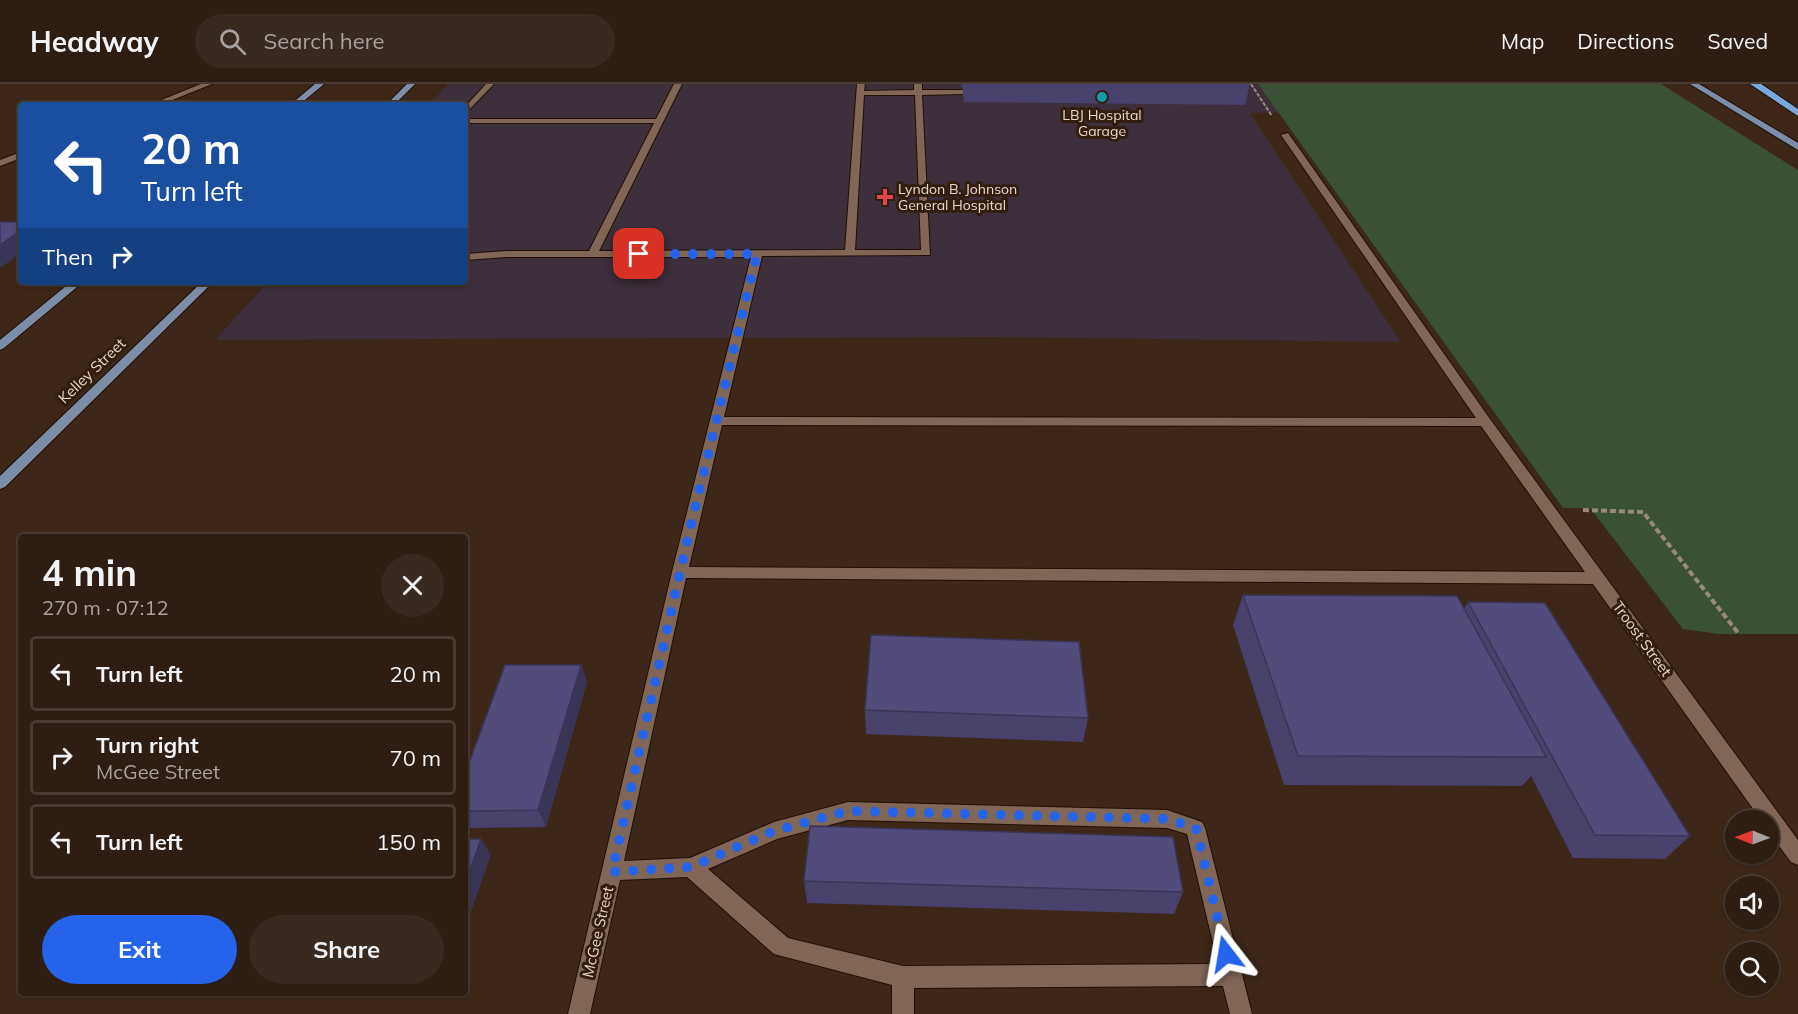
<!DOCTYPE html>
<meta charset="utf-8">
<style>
body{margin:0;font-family:Mulish,sans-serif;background:#392a21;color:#f1f3f6;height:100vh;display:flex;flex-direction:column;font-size:22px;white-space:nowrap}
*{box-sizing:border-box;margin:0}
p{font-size:20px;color:#a7a2a0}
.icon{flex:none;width:33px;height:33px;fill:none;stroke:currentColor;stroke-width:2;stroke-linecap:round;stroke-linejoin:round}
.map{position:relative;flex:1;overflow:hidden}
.panel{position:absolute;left:18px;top:450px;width:450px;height:462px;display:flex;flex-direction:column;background:#2d1d13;border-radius:6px;box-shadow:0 2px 4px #0004,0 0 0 2px #483b33}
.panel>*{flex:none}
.hud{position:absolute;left:18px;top:18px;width:450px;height:183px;border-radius:6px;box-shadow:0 2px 4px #0004,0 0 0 2px #483b33;background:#1a4fa0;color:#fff;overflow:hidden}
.needle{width:39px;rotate:271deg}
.tools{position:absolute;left:1725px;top:726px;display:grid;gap:12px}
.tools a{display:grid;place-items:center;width:54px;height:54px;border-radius:50%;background:#2d1d13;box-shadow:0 2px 4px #0004,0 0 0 2px #483b33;font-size:30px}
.pin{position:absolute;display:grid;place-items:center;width:51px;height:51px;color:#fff;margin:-26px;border-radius:12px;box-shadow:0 3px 9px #0006}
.me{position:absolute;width:66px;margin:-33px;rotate:346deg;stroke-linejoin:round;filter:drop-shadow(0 0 4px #0008)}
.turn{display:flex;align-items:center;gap:21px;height:126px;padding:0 24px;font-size:27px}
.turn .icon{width:78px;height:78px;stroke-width:2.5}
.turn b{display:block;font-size:42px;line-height:51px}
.then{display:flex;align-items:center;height:57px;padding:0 24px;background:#0003;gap:12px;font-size:22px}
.round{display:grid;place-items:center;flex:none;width:63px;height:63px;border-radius:32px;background:#392a21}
.head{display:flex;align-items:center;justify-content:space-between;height:102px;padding:0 24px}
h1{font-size:36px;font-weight:700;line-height:45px}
.action{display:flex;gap:12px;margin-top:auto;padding:12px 24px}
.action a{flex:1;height:69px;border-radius:36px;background:#2563eb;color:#fff;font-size:24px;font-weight:700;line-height:69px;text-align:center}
.action a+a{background:#392a21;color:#f1f3f6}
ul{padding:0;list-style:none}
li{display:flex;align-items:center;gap:18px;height:75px;margin:0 12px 9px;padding:0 12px;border:3px solid #483b33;border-radius:6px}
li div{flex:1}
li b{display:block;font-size:22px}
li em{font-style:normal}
header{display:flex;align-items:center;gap:36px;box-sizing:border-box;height:84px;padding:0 30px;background:#2d1d13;border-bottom:2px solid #483b33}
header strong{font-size:28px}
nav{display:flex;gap:33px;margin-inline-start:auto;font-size:21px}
.search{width:420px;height:54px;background:#392a21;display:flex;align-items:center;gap:15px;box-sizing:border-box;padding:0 21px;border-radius:33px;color:#a7a2a0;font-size:22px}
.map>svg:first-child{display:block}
</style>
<header>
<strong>Headway</strong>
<div class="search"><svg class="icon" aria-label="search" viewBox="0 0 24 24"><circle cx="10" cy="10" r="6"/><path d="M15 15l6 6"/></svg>Search here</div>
<nav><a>Map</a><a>Directions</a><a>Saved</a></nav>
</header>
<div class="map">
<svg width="1798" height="930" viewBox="0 0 1798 930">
<rect width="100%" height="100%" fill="#3c2719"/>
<!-- medical -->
<path fill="#3d2f3b" d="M448 0H1272L1294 28 1250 29 1401 258 988 253 215 256 268 198H465V21H429Z"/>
<!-- green -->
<path fill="#3b5135" d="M1258 0H1661L1798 86V550H1719L1683 545 1590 424H1563Z"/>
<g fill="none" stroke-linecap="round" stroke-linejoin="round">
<defs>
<g id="minor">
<path d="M201 0H212L160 21H149Z"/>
<path d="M486 0H494L465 30V23Z"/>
<path d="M674 0H682L599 167 845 166 857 0H865L864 7 914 6V0H922V6H963L967 8 963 10 922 11 930 171 762 172 724 333 1476 334 1281 51 1288 49 1490 335 1798 756V781L1791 778 1768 747V736H1761L1593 500 686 494 624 777 690 774 774 738 848 718 1167 726 1202 738 1205 744 1252 930H1230L1223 902 914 904V930H892V901L774 870 687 793 620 796 590 930H568L672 488 751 173H507L465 176V170L507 167H589L654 39H465V35H656ZM864 11H915L921 166H855ZM722 341 1481 342 1585 488 689 483ZM848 736 1167 744 1187 750 1218 880 903 882 788 854 708 785 777 755Z"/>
<path d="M21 68V74L0 82V76Z"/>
</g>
<g id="major">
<path d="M315 0H324L299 21H290Z"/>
<path d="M407 0H415L394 21H386Z"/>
<path d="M1690 0H1699L1798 59V66Z"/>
<path d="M71 198H83L4 264 0 266V256Z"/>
<path d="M202 198H213L5 403 0 405V392Z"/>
</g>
<path id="highway" d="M1750 0H1761L1798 25V32Z"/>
</defs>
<!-- minor casing -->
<use href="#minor" stroke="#220f03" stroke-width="2"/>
<!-- major casing -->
<use href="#major" stroke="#220f03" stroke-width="2"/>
<!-- highway casing -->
<use href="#highway" stroke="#220f03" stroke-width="2"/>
<!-- path-far1 -->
<path stroke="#99887c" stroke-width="2" stroke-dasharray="4 1.5" stroke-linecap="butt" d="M1251 0 1272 32"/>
<!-- path -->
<path stroke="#99887c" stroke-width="4" stroke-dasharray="6 3" stroke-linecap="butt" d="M1583 426 1643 428 1739 550"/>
<!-- minor -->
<use href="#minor" fill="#7f6656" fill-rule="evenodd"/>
<!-- major -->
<use href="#major" fill="#7c8ea7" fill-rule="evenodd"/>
<!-- highway -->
<use href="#highway" fill="#7aa8dd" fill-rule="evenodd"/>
</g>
<!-- wall -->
<g fill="#47416b">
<path d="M962 0H1250L1245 21 964 18Z"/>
<path d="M1243 511 1464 525 1468 518 1690 752 1665 775 1573 774 1531 692 1522 702 1284 701 1233 541Z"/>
<path d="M581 581 587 598 546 743 465 744V690Z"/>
<path d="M865 626 1088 634 1083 658 866 650Z"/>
<path d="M804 797 1183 808 1174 830 807 819Z"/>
</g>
<!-- shaded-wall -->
<g fill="#393557">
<path d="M21 146V169L0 184V161Z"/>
<path d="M581 581 587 598 546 743 538 726Z"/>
<path d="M481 755 491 771 465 844V800Z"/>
</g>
<!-- building -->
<g fill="#524c7c" stroke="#393557" stroke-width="1.5">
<path d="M0 138H21V146L0 161Z"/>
<path d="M1243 511 1457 512 1546 673 1298 672Z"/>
<path d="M1468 518 1545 519 1690 752 1595 751Z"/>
<path d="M871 551 1079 558 1088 634 865 626Z"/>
<path d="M505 581H581L538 726 465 727V690Z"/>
<path d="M810 742 1173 753 1183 808 804 797Z"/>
<path d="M465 755H481L465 800Z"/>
</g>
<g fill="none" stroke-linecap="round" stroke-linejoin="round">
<!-- route -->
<path stroke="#2563eb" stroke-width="10" stroke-dasharray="0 18" d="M639 170H757L689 449 612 788 691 783 774 747 848 727 1167 735 1196 744 1226 870"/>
</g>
<!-- markers -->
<circle fill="#0f9aa8" stroke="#321d0f" stroke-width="2" cx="1102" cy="13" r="6"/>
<path fill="#e0444e" stroke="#321d0f" stroke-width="2" d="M882 104h6v6h6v6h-6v6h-6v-6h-6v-6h6z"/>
<g text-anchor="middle" stroke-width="6" stroke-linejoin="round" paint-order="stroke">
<!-- far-poi labels -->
<g font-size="14" fill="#e7d8cf" stroke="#321d0f">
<text x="1102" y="36">LBJ Hospital<tspan x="1102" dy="16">Garage</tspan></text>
<text x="898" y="110" text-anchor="start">Lyndon B. Johnson<tspan x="898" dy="16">General Hospital</tspan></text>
</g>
<!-- street labels -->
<g font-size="15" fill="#e7d8cf" stroke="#321d0f">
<text transform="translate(92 287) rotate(-44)" y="5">Kelley Street</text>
<text transform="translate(1642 555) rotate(54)" y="5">Troost Street</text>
<text transform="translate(598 848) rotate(-77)" y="5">McGee Street</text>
</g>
</g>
</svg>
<div class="tools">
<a><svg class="needle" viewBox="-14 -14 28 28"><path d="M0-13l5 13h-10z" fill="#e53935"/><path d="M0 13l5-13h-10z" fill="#a7a2a0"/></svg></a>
<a><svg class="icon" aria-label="sound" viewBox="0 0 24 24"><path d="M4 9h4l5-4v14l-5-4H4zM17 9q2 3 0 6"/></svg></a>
<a><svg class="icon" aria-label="search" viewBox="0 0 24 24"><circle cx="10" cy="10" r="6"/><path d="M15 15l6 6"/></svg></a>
</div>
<div class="pin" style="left:639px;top:170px;background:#d93025"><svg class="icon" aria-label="arrive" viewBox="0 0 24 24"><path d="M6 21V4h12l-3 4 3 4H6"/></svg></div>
<svg class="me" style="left:1226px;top:870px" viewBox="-20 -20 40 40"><path d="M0-17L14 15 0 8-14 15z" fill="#2563eb" stroke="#fff" stroke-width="4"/></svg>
<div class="hud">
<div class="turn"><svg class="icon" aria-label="left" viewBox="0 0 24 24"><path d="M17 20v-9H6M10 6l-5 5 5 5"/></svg><div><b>20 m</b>Turn left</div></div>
<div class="then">Then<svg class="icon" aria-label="right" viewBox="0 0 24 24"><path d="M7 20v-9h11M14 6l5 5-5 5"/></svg></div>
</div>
<section class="panel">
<div class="head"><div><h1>4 min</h1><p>270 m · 07:12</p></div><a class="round"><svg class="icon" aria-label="close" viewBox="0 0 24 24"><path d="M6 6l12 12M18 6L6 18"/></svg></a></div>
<ul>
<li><svg class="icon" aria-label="left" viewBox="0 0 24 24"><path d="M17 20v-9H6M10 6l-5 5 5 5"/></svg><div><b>Turn left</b></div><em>20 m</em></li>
<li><svg class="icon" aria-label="right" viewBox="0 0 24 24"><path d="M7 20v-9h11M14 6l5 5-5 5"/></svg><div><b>Turn right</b><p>McGee Street</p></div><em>70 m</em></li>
<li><svg class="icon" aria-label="left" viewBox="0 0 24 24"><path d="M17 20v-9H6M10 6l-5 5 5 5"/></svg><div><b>Turn left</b></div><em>150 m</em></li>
</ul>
<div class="action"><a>Exit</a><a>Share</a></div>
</section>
</div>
